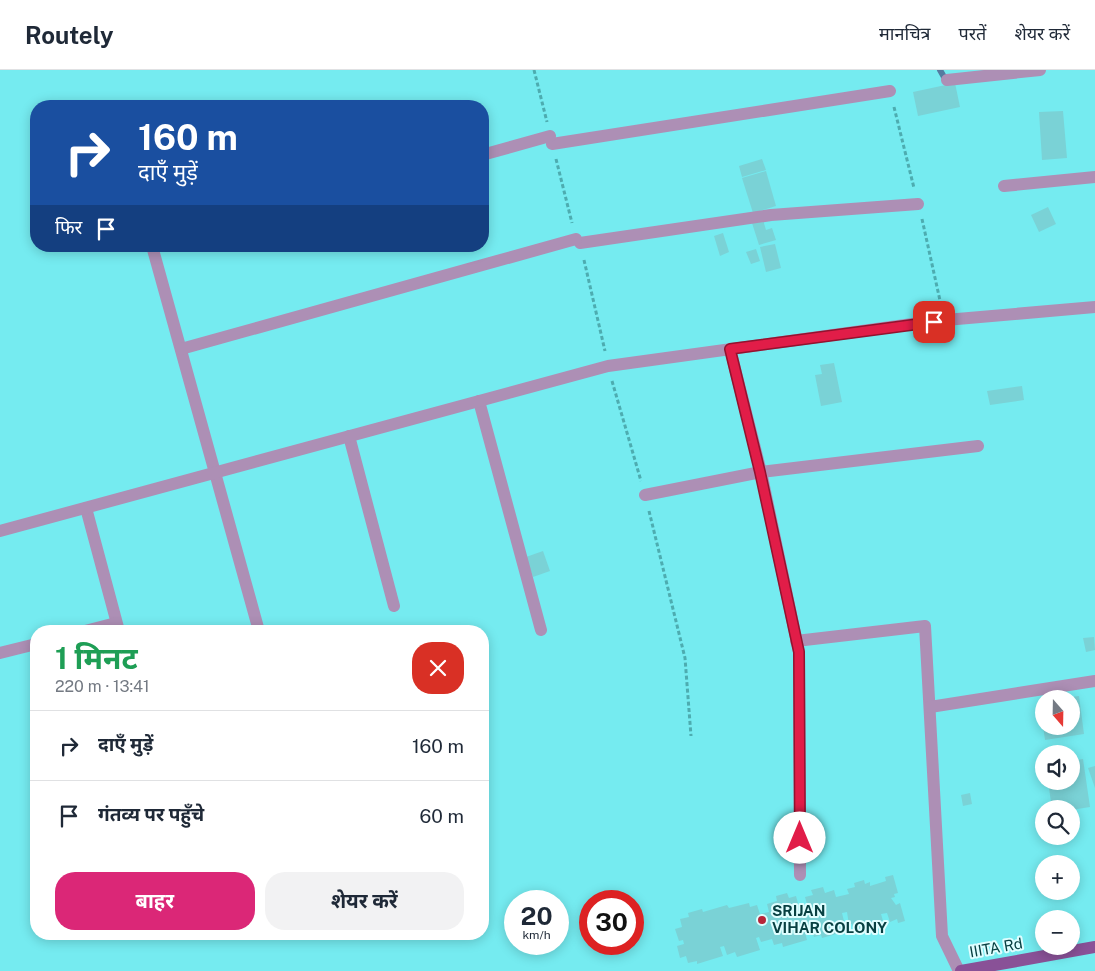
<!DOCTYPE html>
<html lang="hi">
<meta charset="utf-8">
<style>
body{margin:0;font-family:"Public Sans","Noto Sans Devanagari",sans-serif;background:#f2f2f3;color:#1f2937;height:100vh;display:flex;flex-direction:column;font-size:19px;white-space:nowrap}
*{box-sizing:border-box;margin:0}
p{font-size:16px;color:#747a83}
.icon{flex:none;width:28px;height:28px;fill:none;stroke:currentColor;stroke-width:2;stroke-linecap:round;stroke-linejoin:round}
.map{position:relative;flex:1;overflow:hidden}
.panel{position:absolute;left:30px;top:555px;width:459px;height:315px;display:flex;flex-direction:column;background:#fff;border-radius:20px;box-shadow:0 2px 12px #0003}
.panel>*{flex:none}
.guide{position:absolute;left:30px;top:30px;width:459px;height:152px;border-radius:20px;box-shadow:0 2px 12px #0003;background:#1a4fa0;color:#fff;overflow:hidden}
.needle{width:32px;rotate:160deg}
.fabs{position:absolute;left:1035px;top:620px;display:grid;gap:10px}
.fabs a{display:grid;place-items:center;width:45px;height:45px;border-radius:50%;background:#fff;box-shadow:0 2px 12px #0003;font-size:25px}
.speed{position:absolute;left:504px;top:820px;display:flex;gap:10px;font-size:25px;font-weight:700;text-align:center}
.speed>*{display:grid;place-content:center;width:65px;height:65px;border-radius:50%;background:#fff;box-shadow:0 2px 12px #0003;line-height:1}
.speed small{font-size:12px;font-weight:400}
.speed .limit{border:8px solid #d22;background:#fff;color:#111}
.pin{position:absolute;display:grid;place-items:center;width:42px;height:42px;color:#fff;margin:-21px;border-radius:10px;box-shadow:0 2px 8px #0006}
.me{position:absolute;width:55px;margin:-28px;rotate:0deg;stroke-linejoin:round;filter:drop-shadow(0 0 4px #0008)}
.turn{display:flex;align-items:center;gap:18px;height:105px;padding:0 25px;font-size:22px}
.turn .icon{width:65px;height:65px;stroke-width:2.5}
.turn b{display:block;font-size:35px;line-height:42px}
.then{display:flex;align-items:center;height:48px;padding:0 25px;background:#0003;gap:10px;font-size:19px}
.round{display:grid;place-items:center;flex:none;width:52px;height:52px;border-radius:20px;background:#f2f2f3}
.headline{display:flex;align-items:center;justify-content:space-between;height:85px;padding:0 25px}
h1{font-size:30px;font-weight:700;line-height:38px;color:#1e9e55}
.action{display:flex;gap:10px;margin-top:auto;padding:10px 25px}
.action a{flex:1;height:58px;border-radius:20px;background:#db2777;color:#fff;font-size:20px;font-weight:700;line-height:58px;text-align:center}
.action a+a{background:#f2f2f3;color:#1f2937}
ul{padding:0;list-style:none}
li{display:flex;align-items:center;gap:15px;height:70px;padding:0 25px;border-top:1px solid #e0e1e3}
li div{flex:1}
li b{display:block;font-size:19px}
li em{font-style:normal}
header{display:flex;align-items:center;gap:30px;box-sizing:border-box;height:70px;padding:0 25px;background:#fff;border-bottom:1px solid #e0e1e3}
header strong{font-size:24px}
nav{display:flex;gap:28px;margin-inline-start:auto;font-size:18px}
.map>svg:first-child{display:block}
</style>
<header>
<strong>Routely</strong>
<nav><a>मानचित्र</a><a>परतें</a><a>शेयर करें</a></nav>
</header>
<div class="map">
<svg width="1095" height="901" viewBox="0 0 1095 901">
<rect width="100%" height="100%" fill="#75ebf0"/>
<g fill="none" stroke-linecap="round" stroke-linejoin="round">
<!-- stream -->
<path stroke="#547ba0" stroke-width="6" d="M940 0 944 7"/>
</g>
<!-- building -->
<g fill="#7ad2d6">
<path d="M955 13 960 37 918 46 913 22Z"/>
<path d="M1063 41 1067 88 1042 90 1039 42Z"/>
<path d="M762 89 766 100 742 107 739 96Z"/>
<path d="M766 101 776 136 753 143 742 108Z"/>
<path d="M1048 137 1056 154 1039 162 1031 145Z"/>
<path d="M763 150 766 160 772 158 776 170 759 175 752 153Z"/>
<path d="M723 163 729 182 720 186 714 166Z"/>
<path d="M775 174 781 198 766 202 760 177Z"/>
<path d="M756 179 760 191 751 194 746 182Z"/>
<path d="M834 293 842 332 821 336 815 305 822 304 820 295Z"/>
<path d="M1022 316 1024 330 990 335 987 321Z"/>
<path d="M543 481 550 501 533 507 526 487Z"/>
<path d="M1094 567 1095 580 1086 582 1083 568Z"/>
<path d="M1079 626 1084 664 1045 670 1043 656H1071V627Z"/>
<path d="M1044 631V656H1043L1039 632Z"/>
<path d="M1083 689 1090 737 1071 740 1052 739 1048 711H1071V691Z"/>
<path d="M1095 696V718L1088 698Z"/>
<path d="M970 723 972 734 963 736 961 725Z"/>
<path d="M893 805 898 823 894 824 895 827 891 828 896 835 900 833 905 851 898 853 897 849 890 852 887 843 881 844 883 851 875 853 876 857 854 861 852 854 849 855 847 842 842 843 844 851 839 853 841 859 835 861 836 864 822 868 821 865 814 867 812 860 805 862 807 870 783 877 782 873 774 875 772 869 761 872 759 867 756 868 760 880 737 887 735 882 727 885 724 876 720 877 723 886 697 894V891L688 893 686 886 680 888 677 876 684 874 683 870 679 871 675 859 682 857 680 849 689 847 688 843 702 839 703 842 727 835 729 838 749 833 750 837 757 835 760 844 769 842 767 834 777 831 776 826 787 823 789 828 796 826 799 837 807 834 805 827 813 825 811 820 823 817 825 823 834 820 836 827 849 824 847 819 855 817 854 813 864 810 865 814 870 812V816L886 811 885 807Z"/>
</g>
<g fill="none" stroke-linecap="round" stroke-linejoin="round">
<!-- path -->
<g stroke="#4dacb0" stroke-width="3" stroke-dasharray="4 2.5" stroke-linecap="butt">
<path d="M534 0 547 52"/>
<path d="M894 37 914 118"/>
<path d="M556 89 572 153"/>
<path d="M922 149 941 235"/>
<path d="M584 190 605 281"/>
<path d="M612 311 641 411"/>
<path d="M649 441 685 588 691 666"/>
</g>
<!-- street -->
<g stroke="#ad8fb5" stroke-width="12">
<path d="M947 10 1040 0"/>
<path d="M552 74 890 21"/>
<path d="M482 85 550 66"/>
<path d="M1004 116 1095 107"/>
<path d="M580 173 771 145 918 134"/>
<path d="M152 176 259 561"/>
<path d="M181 279 576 169"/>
<path d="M730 279 761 402 799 582 800 805"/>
<path d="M479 331 541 560"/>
<path d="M349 366 394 536"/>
<path d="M645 425 761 402 978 376"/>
<path d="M86 438 119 561"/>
<path d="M0 461 608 296 934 251 1095 237"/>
<path d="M85 561 116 553"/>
<path d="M796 571 925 556 942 866 959 901"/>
<path d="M0 583 36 574"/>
<path d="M930 637 1095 611"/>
</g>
<!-- primary -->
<path stroke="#895197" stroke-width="12" d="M961 901 1095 877"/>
</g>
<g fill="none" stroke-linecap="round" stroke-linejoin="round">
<defs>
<path id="route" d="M800 768 799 582 760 402 730 279 934 252"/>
</defs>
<!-- route casing -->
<use href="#route" stroke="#92132f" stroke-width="12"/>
<!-- route -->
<use href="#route" stroke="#e11d48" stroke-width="9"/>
</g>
<!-- markers -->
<circle fill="#b7263a" stroke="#dffeff" stroke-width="2" cx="762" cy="850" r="5"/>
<g text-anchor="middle" stroke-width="4" stroke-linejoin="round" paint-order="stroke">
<!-- poi labels -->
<g font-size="15" font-weight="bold" fill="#084042" stroke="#dffeff" text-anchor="start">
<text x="772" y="846">SRIJAN<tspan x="772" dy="17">VIHAR COLONY</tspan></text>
</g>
<!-- street labels -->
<g font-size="15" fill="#084042" stroke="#dffeff">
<text transform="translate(996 878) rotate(-10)" y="5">IIITA Rd</text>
</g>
</g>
</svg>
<div class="fabs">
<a><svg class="needle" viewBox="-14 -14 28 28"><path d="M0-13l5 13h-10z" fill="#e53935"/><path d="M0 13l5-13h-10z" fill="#747a83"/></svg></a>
<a><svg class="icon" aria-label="sound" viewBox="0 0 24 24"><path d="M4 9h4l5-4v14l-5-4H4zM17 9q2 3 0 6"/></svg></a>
<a><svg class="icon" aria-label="search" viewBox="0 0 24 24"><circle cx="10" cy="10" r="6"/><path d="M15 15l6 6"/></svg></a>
<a>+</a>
<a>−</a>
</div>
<div class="speed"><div>20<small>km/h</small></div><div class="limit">30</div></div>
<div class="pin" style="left:934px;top:252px;background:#d93025"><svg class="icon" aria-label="arrive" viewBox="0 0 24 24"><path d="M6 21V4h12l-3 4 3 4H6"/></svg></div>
<svg class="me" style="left:800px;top:768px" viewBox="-20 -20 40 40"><circle r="19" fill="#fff"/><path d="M0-13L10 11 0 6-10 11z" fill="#e11d48"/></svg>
<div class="guide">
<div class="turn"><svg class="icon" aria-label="right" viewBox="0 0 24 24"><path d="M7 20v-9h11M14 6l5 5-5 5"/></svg><div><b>160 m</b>दाएँ मुड़ें</div></div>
<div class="then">फिर<svg class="icon" aria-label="arrive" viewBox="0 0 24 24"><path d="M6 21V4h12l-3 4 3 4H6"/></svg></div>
</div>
<section class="panel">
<div class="headline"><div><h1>1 मिनट</h1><p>220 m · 13:41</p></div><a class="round" style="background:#d93025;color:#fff"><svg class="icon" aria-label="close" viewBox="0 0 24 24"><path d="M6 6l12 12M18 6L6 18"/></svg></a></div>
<ul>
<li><svg class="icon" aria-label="right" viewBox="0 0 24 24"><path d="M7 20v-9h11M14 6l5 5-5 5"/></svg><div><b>दाएँ मुड़ें</b></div><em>160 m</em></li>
<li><svg class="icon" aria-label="arrive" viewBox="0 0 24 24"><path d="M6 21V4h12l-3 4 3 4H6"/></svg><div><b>गंतव्य पर पहुँचे</b></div><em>60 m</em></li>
</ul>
<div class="action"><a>बाहर</a><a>शेयर करें</a></div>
</section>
</div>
